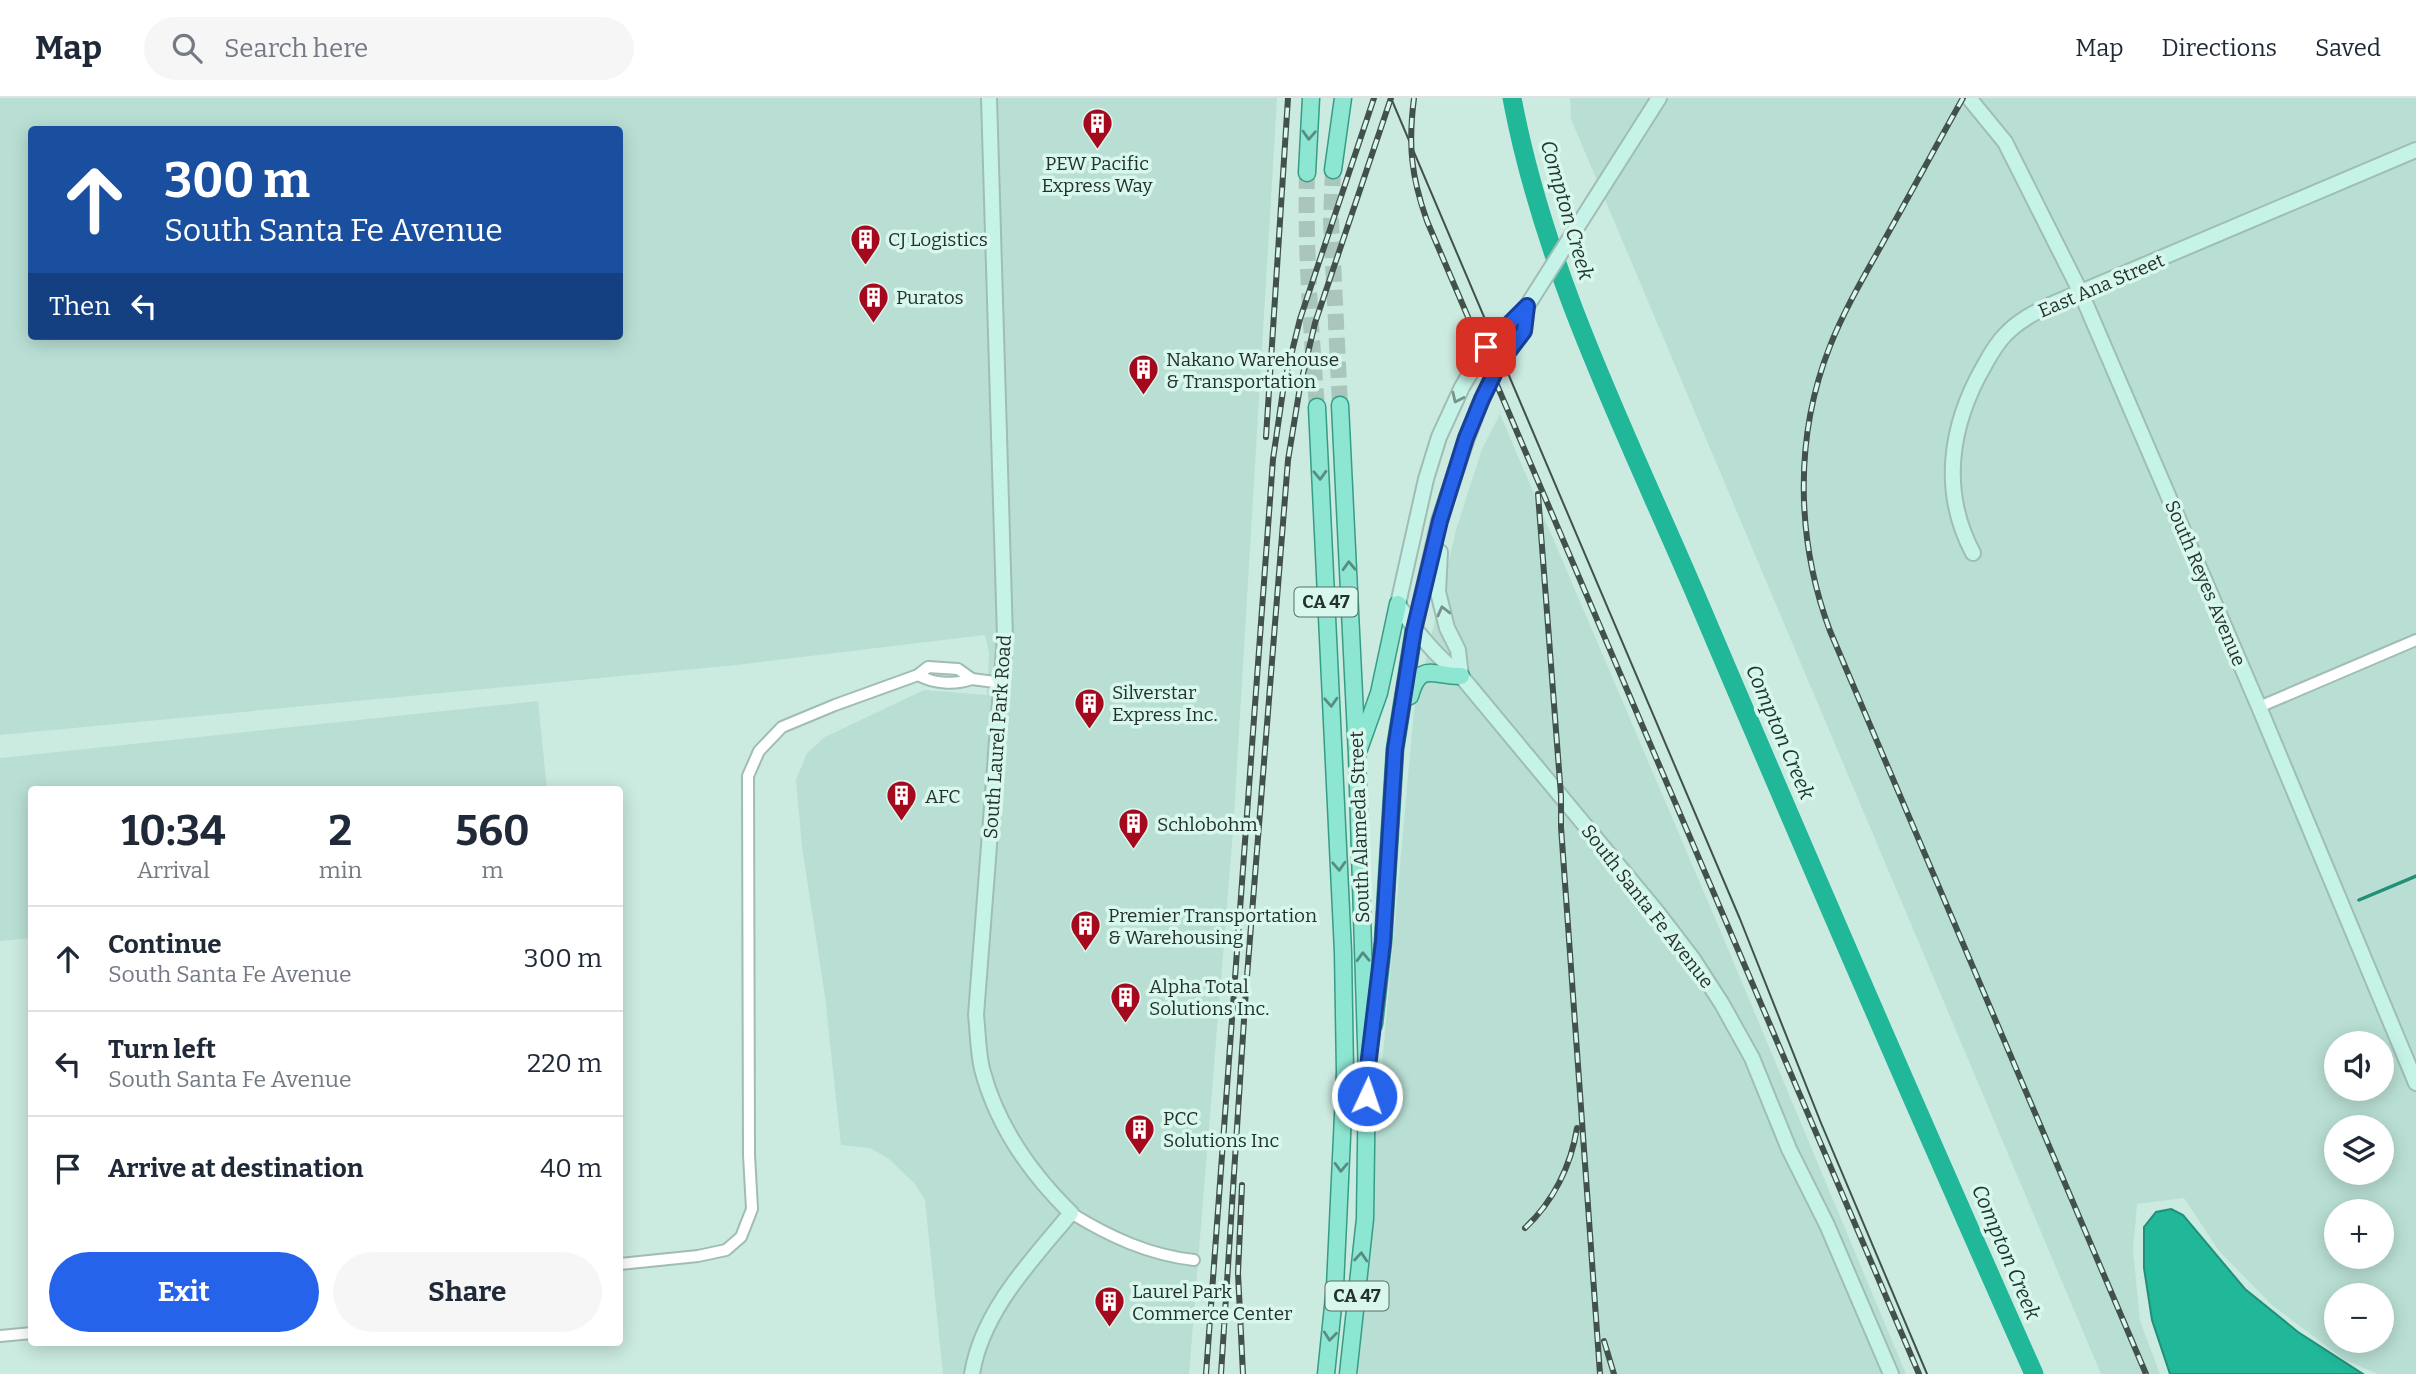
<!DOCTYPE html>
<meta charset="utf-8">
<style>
body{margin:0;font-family:Bitter,serif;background:#f6f6f7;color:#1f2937;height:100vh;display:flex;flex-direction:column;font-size:26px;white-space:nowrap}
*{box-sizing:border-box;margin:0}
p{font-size:23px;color:#747a83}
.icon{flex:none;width:38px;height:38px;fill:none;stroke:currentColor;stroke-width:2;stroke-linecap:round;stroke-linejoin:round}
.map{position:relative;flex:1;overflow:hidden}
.details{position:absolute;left:28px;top:688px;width:595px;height:560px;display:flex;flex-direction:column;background:#fff;border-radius:7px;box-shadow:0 4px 18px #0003}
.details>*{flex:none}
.hud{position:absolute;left:28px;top:28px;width:595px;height:214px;border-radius:7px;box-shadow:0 4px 18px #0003;background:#1a4fa0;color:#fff;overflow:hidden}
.fabs{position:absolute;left:2324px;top:933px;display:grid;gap:14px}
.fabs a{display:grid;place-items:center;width:70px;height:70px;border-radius:50%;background:#fff;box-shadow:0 4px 18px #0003;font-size:35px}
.pin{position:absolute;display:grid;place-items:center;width:60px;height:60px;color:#fff;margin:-30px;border-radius:14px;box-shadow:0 4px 10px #0006}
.me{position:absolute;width:77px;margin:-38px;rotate:3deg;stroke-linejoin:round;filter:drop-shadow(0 0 5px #0008)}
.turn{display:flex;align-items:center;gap:24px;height:147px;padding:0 21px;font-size:32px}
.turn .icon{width:91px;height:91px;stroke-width:2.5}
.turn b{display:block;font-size:49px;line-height:60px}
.then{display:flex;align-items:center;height:66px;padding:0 21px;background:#0003;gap:14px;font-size:26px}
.eta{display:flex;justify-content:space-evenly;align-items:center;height:119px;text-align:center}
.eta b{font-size:42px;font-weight:700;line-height:49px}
.primary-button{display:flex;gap:14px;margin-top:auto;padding:14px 21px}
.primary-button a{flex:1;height:80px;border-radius:42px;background:#2563eb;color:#fff;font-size:28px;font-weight:700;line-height:80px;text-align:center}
.primary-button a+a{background:#f6f6f7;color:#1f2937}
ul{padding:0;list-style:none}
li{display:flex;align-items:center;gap:21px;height:105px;padding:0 21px;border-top:2px solid #e0e1e3}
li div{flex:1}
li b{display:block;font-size:26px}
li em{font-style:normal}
header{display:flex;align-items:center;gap:42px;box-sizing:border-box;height:98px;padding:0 35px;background:#fff;border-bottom:2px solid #e0e1e3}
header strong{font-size:33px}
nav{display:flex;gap:38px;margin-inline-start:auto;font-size:24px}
.search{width:490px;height:63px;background:#f6f6f7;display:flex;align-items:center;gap:18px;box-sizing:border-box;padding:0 24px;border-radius:38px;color:#747a83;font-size:26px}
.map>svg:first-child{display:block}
</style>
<header>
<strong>Map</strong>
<div class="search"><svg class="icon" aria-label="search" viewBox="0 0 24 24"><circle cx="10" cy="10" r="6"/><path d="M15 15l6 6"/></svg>Search here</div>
<nav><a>Map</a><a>Directions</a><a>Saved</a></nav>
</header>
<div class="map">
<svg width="2416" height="1276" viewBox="0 0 2416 1276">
<rect width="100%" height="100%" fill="#cbeae0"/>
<!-- built -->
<g fill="#b9dfd4" fill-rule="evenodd">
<path d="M0 0H1277L1233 734 1189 1276H943L925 1102 915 1086 888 1060 870 1050 841 1047 825 898 802 749 796 682 807 655 825 639 924 592 987 597 989 555 985 537 736 567 0 637ZM32 32H620V238H32Z"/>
<path d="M1570 0H2416V1276H2378L2345 1262 2272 1207 2219 1153 2184 1100 2137 1106 2133 1152 2140 1223 2160 1276H2101L1571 21ZM2336 945H2382V990H2336ZM2336 1029H2382V1074H2336ZM2336 1113H2382V1158H2336ZM2336 1197H2382V1242H2336Z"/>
<path d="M1500 316 1723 839 1906 1276H1354L1414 612 1456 432 1482 351Z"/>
<path d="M538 603 547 691H32L31 840 0 843V660Z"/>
</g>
<!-- water -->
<path fill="#21b799" stroke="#228f79" stroke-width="2" d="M2171 1111 2183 1117 2245 1191 2298 1234 2363 1276H2170L2152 1222 2144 1170V1129L2156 1114Z"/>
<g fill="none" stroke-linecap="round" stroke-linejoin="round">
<!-- stream -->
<path stroke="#228f79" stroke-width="3.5" d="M2359 802 2416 778"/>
<!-- river -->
<path stroke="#21b799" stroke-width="19" d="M1512 0C1545 176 1627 336 1697 500 1807 759 1919 1018 2034 1276"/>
<!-- primary-tunnel -->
<g stroke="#aac5bc" stroke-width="16" stroke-dasharray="16 8" stroke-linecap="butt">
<path d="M1333 72 1331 123 1340 307"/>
<path d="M1307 75C1305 153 1311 231 1317 309"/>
</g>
<defs>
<g id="street">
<path d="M918 577C934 586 955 587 972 581"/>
<path d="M2259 609 2416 542"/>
<path d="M1071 1115C1110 1139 1149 1157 1194 1162"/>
<path d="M620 1166 698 1158 726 1152 741 1139 752 1111 749 1057 748 678 759 653 782 629 835 607 918 577 928 569 958 571 972 581 1002 585"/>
<path d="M0 1238 32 1235"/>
</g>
<g id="secondary">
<path d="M1659 0 1527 208 1486 249 1462 289 1439 339 1426 381 1398 506C1416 535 1435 557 1461 578L1657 814 1693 861 1722 906 1752 960 1789 1051 1827 1127 1891 1276"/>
<path d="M1969 0 2005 44 2081 195 2259 609 2416 985"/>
<path d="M1440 454 1438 494 1447 530 1458 552 1461 578"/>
<path d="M1973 455C1940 393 1950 327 1984 268 1990 257 1996 246 2005 237 2018 223 2034 215 2050 207L2416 52"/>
<path d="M1414 532 1439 423 1467 340 1482 301 1499 266 1524 233 1527 208"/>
<path d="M972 1276C982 1213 1032 1162 1071 1115 1029 1074 997 1028 982 971 978 954 978 935 976 917L1005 539 989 0"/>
</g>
<g id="primary">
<path d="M1333 72 1343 0"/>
<path d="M1307 75 1311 0"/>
<path d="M1340 307 1357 658 1367 977 1365 1121 1348 1276"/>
<path d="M1317 309 1343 854 1345 974 1335 1189 1326 1276"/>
<path d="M1410 598C1420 562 1434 579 1461 578"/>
<path d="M1359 651 1379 595 1398 506"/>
<path d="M1374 926 1383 844 1395 651 1414 532"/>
</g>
</defs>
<!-- street casing -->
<use href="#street" stroke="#a0bdb4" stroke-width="14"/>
<!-- secondary casing -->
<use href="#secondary" stroke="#a0bdb4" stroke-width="18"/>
<!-- primary casing -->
<use href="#primary" stroke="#379c85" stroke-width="19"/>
<!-- street -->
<use href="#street" stroke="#fff" stroke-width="10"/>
<!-- secondary -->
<use href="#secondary" stroke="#c6f3e8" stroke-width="14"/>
<!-- primary -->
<use href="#primary" stroke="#8ce6d2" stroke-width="16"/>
<!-- tram -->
<path stroke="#42514c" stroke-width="2" d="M1391 0 1740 821 1821 1025 1927 1276"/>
<defs>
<g id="rail">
<path d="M1414 0C1408 47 1411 78 1427 123L1919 1276"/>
<path d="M1963 0C1937 46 1912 93 1886 139 1866 175 1845 210 1830 248 1794 339 1796 442 1830 533L2146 1276"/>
<path d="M1266 339 1288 0"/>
<path d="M1538 396 1561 698V729L1600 1276"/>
<path d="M1242 1087 1238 1175 1243 1276"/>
<path d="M1525 1130C1553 1104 1571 1068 1577 1030"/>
<path d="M1604 1243 1614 1276"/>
<path d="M1206 1276 1273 361 1284 286 1300 221 1374 0"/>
<path d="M1221 1276 1246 891 1288 362 1300 289 1315 225 1391 0"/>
</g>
</defs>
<!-- rail casing -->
<use href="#rail" stroke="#42514c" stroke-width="6"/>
<!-- rail -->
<use href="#rail" stroke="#d8f7ed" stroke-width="3.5" stroke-dasharray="10" stroke-linecap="butt"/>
</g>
<!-- one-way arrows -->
<defs><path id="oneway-chevron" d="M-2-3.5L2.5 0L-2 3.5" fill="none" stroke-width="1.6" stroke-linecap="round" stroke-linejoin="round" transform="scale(1.75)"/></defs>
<g stroke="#588c80">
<use href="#oneway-chevron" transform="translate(1309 37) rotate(93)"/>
<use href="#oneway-chevron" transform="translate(1320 377) rotate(88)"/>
<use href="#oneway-chevron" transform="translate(1349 468) rotate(-92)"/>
<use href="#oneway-chevron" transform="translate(1331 604) rotate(87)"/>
<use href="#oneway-chevron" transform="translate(1339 768) rotate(87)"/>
<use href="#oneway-chevron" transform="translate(1363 859) rotate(-92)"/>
<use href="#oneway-chevron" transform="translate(1341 1069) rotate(92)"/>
<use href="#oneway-chevron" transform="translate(1361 1159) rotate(-85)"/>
<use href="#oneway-chevron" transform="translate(1330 1238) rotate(96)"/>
</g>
<g stroke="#76928a">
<use href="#oneway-chevron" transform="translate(1457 300) rotate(115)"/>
<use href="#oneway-chevron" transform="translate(1443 513) rotate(-104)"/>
</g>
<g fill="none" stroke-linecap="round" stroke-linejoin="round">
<defs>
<path id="route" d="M1367 998V977L1383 844 1395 651 1414 532 1440 423 1466 340 1482 301 1499 266 1524 233 1527 208 1486 249"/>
</defs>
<!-- route casing -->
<use href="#route" stroke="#184099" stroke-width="18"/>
<!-- route -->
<use href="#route" stroke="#2563eb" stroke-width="12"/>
</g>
<!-- icons -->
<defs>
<symbol id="building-pin" viewBox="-11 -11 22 30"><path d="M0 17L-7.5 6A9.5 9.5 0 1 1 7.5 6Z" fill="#a4091d" stroke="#d8f7ed"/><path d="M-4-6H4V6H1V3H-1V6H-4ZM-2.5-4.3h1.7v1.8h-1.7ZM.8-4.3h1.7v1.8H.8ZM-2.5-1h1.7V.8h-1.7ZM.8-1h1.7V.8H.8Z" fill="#fff"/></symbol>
</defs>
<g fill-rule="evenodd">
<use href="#building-pin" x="1080" y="8" width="35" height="47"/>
<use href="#building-pin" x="848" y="124" width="35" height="47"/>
<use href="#building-pin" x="856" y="182" width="35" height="47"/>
<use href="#building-pin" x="1126" y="254" width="35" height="47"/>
<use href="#building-pin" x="1072" y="588" width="35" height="47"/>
<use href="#building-pin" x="884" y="680" width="35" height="47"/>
<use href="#building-pin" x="1116" y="708" width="35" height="47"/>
<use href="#building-pin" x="1068" y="810" width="35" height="47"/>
<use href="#building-pin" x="1108" y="882" width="35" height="47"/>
<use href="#building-pin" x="1122" y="1014" width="35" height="47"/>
<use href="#building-pin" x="1092" y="1186" width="35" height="47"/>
</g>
<g text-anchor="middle" stroke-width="7" stroke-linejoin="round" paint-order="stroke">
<!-- shield labels -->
<g fill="#d8f7ed" stroke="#5b6c67" stroke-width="2">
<rect x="1294.5" y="489.5" width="63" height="29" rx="5"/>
<rect x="1325.5" y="1183.5" width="63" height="29" rx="5"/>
</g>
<g font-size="18" font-weight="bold" fill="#25312d">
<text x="1326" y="510">CA 47</text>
<text x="1357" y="1204">CA 47</text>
</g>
<!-- poi labels -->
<g font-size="19" fill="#25312d" stroke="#d8f7ed" text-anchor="start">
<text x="1097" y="72" text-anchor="middle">PEW Pacific<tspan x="1097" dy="22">Express Way</tspan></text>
<text x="888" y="148">CJ Logistics</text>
<text x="896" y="206">Puratos</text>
<text x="1166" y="268">Nakano Warehouse<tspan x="1166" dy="22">&amp; Transportation</tspan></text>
<text x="1112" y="601">Silverstar<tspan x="1112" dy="22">Express Inc.</tspan></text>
<text x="925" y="705">AFC</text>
<text x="1157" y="733">Schlobohm</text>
<text x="1108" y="824">Premier Transportation<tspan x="1108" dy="22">&amp; Warehousing</tspan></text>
<text x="1149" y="895">Alpha Total<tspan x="1149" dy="22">Solutions Inc.</tspan></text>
<text x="1163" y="1027">PCC<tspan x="1163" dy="22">Solutions Inc</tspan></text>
<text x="1132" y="1200">Laurel Park<tspan x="1132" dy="22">Commerce Center</tspan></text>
</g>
<!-- street labels -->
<g font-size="19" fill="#25312d" stroke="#d8f7ed">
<text transform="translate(2101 187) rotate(-23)" y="7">East Ana Street</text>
<text transform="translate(2206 485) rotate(67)" y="7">South Reyes Avenue</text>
<text transform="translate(997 639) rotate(-86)" y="7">South Laurel Park Road</text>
<text transform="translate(1359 729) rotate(-92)" y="7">South Alameda Street</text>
<text transform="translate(1648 808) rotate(52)" y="7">South Santa Fe Avenue</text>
</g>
<!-- water labels -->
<g font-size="21" font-style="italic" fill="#203731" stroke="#d8f7ed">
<text transform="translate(1567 112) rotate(74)" y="7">Compton Creek</text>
<text transform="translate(1780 634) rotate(67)" y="7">Compton Creek</text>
<text transform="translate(2006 1154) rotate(67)" y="7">Compton Creek</text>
</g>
</g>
</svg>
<div class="fabs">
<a><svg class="icon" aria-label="sound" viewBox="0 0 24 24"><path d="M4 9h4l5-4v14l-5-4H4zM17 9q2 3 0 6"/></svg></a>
<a><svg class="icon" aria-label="layers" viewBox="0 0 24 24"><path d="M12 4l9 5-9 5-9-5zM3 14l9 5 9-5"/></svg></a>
<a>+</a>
<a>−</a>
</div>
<div class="pin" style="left:1486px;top:249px;background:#d93025"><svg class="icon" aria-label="arrive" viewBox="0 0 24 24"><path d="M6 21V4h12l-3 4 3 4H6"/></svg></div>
<svg class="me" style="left:1367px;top:998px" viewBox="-20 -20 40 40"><circle r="17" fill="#2563eb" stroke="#fff" stroke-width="3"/><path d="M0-11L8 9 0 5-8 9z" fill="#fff"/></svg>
<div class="hud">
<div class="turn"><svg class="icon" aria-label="ahead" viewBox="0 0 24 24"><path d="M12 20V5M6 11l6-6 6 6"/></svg><div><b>300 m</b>South Santa Fe Avenue</div></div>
<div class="then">Then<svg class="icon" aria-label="left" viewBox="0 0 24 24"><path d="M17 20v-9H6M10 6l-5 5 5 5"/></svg></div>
</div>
<section class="details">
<div class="eta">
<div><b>10:34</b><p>Arrival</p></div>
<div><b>2</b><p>min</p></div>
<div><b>560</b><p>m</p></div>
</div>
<ul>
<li><svg class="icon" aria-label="ahead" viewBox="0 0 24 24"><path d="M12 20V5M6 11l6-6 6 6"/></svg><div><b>Continue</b><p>South Santa Fe Avenue</p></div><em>300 m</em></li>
<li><svg class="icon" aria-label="left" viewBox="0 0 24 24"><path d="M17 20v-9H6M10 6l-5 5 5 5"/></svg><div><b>Turn left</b><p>South Santa Fe Avenue</p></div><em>220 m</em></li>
<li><svg class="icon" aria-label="arrive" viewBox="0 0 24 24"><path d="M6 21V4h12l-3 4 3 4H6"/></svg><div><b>Arrive at destination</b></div><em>40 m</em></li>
</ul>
<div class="primary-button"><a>Exit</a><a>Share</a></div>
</section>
</div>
